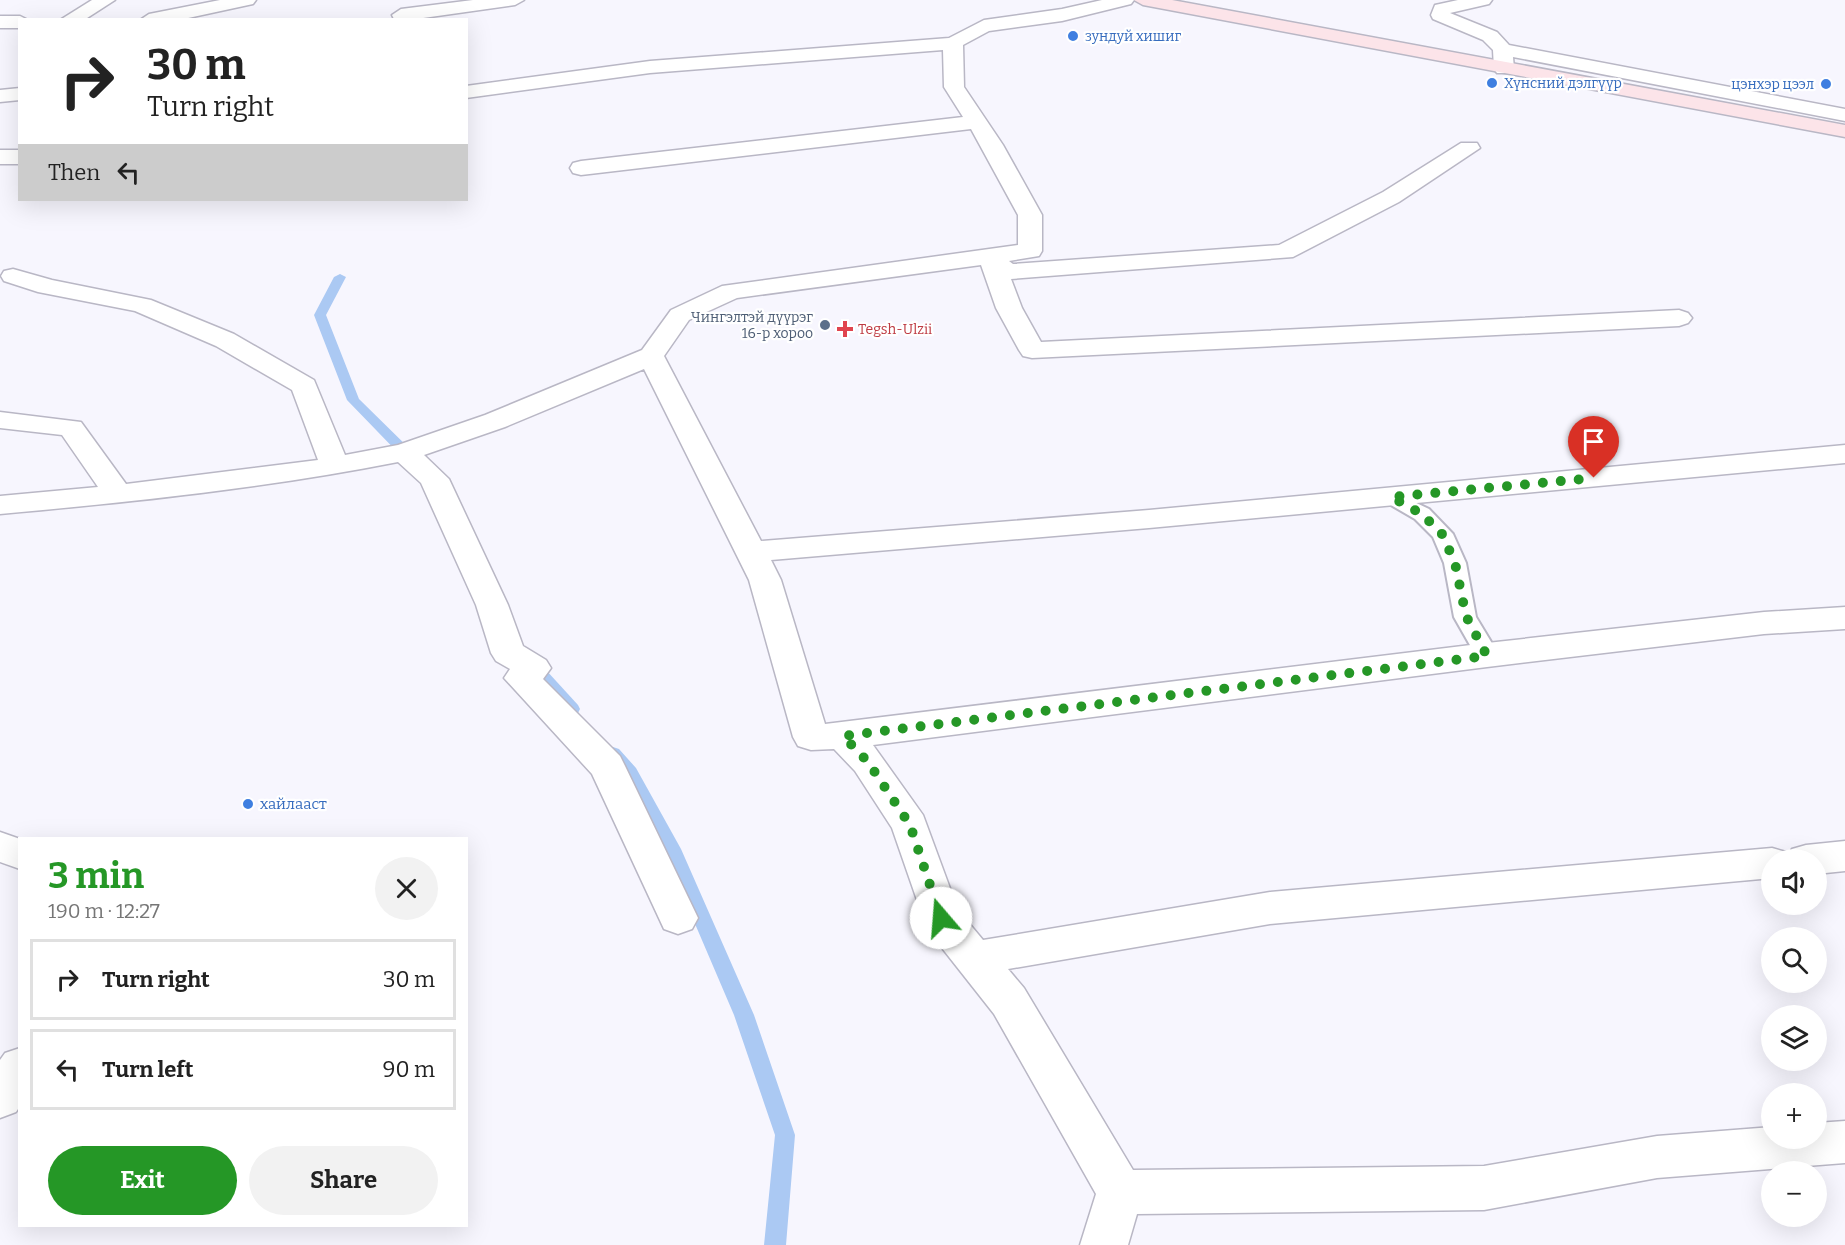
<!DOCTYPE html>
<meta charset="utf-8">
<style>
body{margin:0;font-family:Bitter,serif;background:#f2f2f2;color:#222;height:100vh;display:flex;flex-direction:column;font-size:22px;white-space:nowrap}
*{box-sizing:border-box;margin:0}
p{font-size:20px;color:#767676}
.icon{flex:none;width:33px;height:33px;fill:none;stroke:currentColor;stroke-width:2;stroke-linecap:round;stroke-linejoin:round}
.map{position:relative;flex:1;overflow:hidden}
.side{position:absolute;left:18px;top:837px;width:450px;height:390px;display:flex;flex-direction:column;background:#fff;border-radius:0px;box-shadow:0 6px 24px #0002}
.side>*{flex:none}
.top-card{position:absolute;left:18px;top:18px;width:450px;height:183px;border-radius:0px;box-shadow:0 6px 24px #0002;background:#fff;color:#222;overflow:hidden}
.buttons{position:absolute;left:1761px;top:849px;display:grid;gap:12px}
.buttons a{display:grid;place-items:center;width:66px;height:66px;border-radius:50%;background:#fff;box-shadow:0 6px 24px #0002;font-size:30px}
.pin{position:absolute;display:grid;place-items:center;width:51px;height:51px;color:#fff;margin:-62px -26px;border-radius:50% 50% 50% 0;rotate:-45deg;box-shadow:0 0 6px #0007}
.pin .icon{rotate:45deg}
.me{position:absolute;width:66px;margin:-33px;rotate:342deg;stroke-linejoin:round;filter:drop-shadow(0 0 4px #0008)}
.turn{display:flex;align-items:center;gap:21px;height:126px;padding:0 30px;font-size:27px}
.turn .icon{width:78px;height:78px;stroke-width:2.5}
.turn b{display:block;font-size:42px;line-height:51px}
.then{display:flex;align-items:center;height:57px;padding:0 30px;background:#0003;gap:12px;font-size:22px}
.round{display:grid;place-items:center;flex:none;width:63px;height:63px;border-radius:32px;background:#f2f2f2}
.headline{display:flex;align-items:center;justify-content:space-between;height:102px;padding:0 30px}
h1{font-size:36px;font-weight:700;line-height:45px;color:#259726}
.action{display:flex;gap:12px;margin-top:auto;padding:12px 30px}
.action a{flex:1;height:69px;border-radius:36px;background:#259726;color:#fff;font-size:24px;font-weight:700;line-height:69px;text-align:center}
.action a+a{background:#f2f2f2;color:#222}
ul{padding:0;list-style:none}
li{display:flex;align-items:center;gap:18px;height:81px;margin:0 12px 9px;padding:0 18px;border:3px solid #e0e0e0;border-radius:0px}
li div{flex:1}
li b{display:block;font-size:22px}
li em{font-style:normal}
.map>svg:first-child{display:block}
</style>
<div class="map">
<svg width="1845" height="1245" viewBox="0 0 1845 1245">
<rect width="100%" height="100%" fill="#f7f6fe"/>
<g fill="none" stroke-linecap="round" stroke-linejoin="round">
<!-- stream -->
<g fill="#abc9f3" fill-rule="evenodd">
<path d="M340 274 346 277 326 315 359 399 417 456 419 459 417 462H407L347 400 314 315 334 277Z"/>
<path d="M530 657 535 658 578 705 580 709 578 713H566L525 666 522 662Z"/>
<path d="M613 747 619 749 636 768 681 849 754 1015 795 1135 786 1245H764L775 1135 734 1015 663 849 624 776 605 753 607 749Z"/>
</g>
<defs>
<path id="service" d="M1391 491 1429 509 1453 534 1466 563 1476 617 1499 655 1495 661 1487 663 1479 661 1454 617 1444 563 1433 537 1415 519 1384 501 1381 497 1384 493Z"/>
<g id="minor">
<path d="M92 0H115L84 20H60Z"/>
<path d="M220 0H256L253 4 179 20H140L149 14Z"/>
<path d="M473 0H524L515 5 409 20 394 19 392 15 401 9Z"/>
<path d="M1102 0H1134L1131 4 1062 21 989 31 963 45 964 87 1003 145 1042 215V251L1039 256 1009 261 1013 264 1279 245 1383 192 1461 143H1477L1480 148 1399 202 1293 257 1011 279 1022 308 1041 342 1679 310 1688 313 1692 318 1688 323 1679 326 1032 358 1023 356 1019 350 996 308 981 265 737 298 689 320 664 356 761 541 1149 510 1845 445V463L1149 528 771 560 781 580 825 724 1487 643 1764 612 1845 607V629L1764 634 1487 667 873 745 923 815 958 910 983 940 1270 892 1772 848 1786 852 1788 857 1792 849 1806 845 1845 841V871L1816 874V860H1772V878L1270 924 1008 969 1024 988 1133 1170 1484 1166 1657 1136 1772 1127V1138H1816V1123L1845 1121V1163L1657 1178 1484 1210 1137 1214 1128 1245H1080L1096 1194 994 1014 927 929 892 828 855 771 834 749 811 750 798 746 793 737 749 580 644 369 505 427 424 455 449 479 508 605 523 646 546 660 551 668 543 679 620 756 625 766 698 918 692 929 678 934 664 929 592 774 504 678 510 669 496 661 491 653 476 605 421 483 398 462C267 488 133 502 0 514V496L98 487 62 435 0 428V412L81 422 126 484 318 460 292 390 216 346 135 311 38 292 4 281 1 276 4 271 13 269 52 280 151 300 234 334 314 380 345 455 398 445 485 415 642 350 671 310 722 286 1018 245V215L971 129 581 175 573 173 570 168 573 163 581 161 963 117 944 87 943 50 650 73 466 98V86L650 61 949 38 984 20 1062 9Z"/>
<path d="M1458 0H1492L1489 4 1450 13 1497 32 1509 45 1845 109V121L1513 57 1514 69 1511 73H1497L1494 69 1493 50 1483 40 1433 19 1431 15 1435 5Z"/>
<path d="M0 16H20L28 20H20V28H0Z"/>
<path d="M20 88V100L0 102V90Z"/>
<rect x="0" y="150" width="20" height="14"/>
<path d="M0 832 20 839V869L0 862Z"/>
<path d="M20 1048V1106L16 1112 0 1118V1060L5 1053Z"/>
</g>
<path id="secondary" d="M1134 0H1172L1845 125V137L1143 5Z"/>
</defs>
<!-- service casing -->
<use href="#service" stroke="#b9b7c5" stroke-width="4"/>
<!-- minor casing -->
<use href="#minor" stroke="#b9b7c5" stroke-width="3"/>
<!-- secondary casing -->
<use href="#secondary" stroke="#b9b7c5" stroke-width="3"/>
<!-- service -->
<use href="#service" fill="#fff" fill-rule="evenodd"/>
<!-- minor -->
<use href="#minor" fill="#fff" fill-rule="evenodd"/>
<!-- secondary -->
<use href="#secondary" fill="#fce4e9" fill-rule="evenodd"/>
</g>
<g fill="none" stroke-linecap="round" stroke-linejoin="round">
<!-- route -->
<path stroke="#259726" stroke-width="10" stroke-dasharray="0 18" d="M941 918 910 825 868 762 843 736 1487 656 1466 616 1455 563 1442 534 1422 514 1391 497 1594 478"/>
</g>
<!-- markers -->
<g fill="#3f7fe0" stroke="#fff" stroke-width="2">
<circle cx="1073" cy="36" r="6"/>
<circle cx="1492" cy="83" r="6"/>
<circle cx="1826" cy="84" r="6"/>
<circle cx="248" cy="804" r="6"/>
</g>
<circle fill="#5c6f8a" stroke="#fff" stroke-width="2" cx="825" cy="325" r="6"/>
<path fill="#e0444e" stroke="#fff" stroke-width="2" d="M842 320h6v6h6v6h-6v6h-6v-6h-6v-6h6z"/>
<g text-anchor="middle" stroke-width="4.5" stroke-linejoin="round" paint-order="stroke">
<!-- far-shop labels -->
<g font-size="14" fill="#366cbe" stroke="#fff" text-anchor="start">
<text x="1085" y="41">зундуй хишиг</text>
<text x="1504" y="88">Хүнсний дэлгүүр</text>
<text x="1814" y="89" text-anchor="end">цэнхэр цээл</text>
</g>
<!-- far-service labels -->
<g font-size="14" fill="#4e5e75" stroke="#fff" text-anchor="end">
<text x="813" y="322">Чингэлтэй дүүрэг<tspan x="813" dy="16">16-р хороо</tspan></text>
</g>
<!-- far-health labels -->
<g font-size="14" fill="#be3a42" stroke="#fff" text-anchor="start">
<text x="858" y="334">Tegsh-Ulzii</text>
</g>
<!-- shop labels -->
<g font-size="15" fill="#366cbe" stroke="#fff" text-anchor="start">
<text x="260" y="809">хайлааст</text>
</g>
</g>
</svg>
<div class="buttons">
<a><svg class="icon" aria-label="sound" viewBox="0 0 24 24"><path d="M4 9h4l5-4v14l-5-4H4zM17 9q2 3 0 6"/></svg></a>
<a><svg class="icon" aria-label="search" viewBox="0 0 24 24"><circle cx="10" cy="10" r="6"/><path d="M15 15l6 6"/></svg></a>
<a><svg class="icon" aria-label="layers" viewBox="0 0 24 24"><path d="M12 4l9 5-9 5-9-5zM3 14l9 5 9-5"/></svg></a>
<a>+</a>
<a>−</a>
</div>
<div class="pin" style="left:1594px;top:478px;background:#d93025"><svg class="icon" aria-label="arrive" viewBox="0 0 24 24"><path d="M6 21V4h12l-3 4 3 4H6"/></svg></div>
<svg class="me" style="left:941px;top:918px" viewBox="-20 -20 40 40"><circle r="19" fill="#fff"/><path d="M0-13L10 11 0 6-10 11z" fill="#259726"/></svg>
<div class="top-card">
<div class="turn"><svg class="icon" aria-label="right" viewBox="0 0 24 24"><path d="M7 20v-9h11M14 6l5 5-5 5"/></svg><div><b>30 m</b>Turn right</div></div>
<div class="then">Then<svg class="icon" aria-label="left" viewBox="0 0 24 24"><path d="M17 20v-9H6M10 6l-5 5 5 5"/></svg></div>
</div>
<section class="side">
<div class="headline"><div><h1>3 min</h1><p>190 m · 12:27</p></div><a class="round"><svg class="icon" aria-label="close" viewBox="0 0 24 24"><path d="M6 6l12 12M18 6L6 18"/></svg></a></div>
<ul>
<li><svg class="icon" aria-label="right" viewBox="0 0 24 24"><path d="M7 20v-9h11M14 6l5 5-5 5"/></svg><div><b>Turn right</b></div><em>30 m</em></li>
<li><svg class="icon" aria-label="left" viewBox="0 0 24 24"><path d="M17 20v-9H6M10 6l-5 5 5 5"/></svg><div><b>Turn left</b></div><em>90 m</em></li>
</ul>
<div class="action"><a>Exit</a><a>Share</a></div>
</section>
</div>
